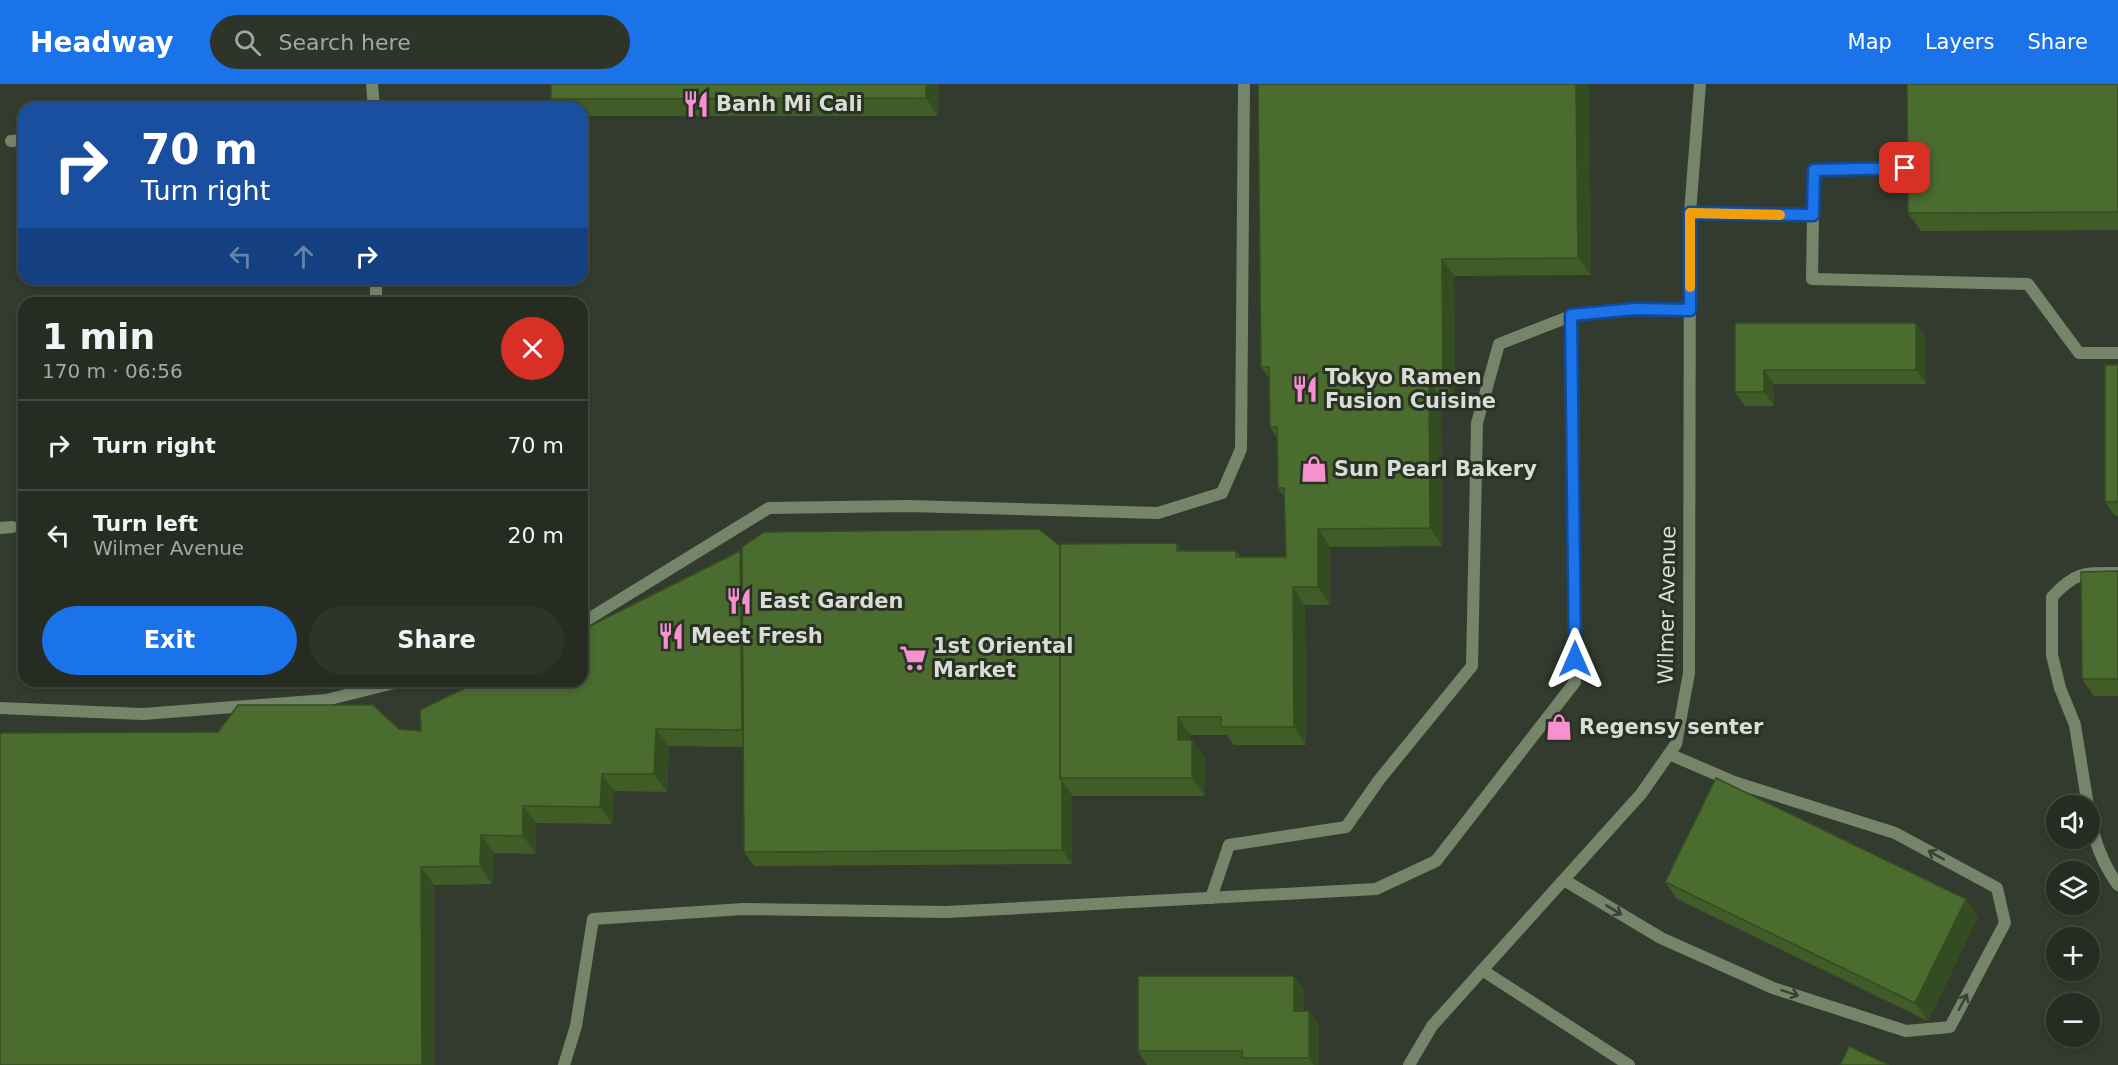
<!DOCTYPE html>
<meta charset="utf-8">
<style>
body{margin:0;font-family:"DejaVu Sans",sans-serif;background:#2e342a;color:#f1f3f6;height:100vh;display:flex;flex-direction:column;font-size:22px;white-space:nowrap}
*{box-sizing:border-box;margin:0}
p{font-size:20px;color:#a4a7a5}
.icon{flex:none;width:33px;height:33px;fill:none;stroke:currentColor;stroke-width:2;stroke-linecap:round;stroke-linejoin:round}
.map{position:relative;flex:1;overflow:hidden}
.sheet{position:absolute;left:18px;top:213px;width:570px;height:390px;display:flex;flex-direction:column;background:#262c22;border-radius:18px;box-shadow:0 3px 9px #0003,0 0 0 2px #424840}
.sheet>*{flex:none}
.hud{position:absolute;left:18px;top:18px;width:570px;height:183px;border-radius:18px;box-shadow:0 3px 9px #0003,0 0 0 2px #424840;background:#1a4fa0;color:#fff;overflow:hidden}
.buttons{position:absolute;left:2046px;top:711px;display:grid;gap:12px}
.buttons a{display:grid;place-items:center;width:54px;height:54px;border-radius:50%;background:#262c22;box-shadow:0 3px 9px #0003,0 0 0 2px #424840;font-size:30px}
.pin{position:absolute;display:grid;place-items:center;width:51px;height:51px;color:#fff;margin:-26px;border-radius:12px;box-shadow:0 3px 9px #0006}
.me{position:absolute;width:66px;margin:-33px;rotate:0deg;stroke-linejoin:round;filter:drop-shadow(0 0 4px #0008)}
.turn{display:flex;align-items:center;gap:21px;height:126px;padding:0 24px;font-size:27px}
.turn .icon{width:78px;height:78px;stroke-width:2.5}
.turn b{display:block;font-size:42px;line-height:51px}
.lanes{display:flex;align-items:center;height:57px;padding:0 24px;background:#0003;justify-content:center;gap:30px;direction:ltr}
.lanes .off{opacity:.35}
.round{display:grid;place-items:center;flex:none;width:63px;height:63px;border-radius:32px;background:#2e342a}
.head{display:flex;align-items:center;justify-content:space-between;height:102px;padding:0 24px}
h1{font-size:36px;font-weight:700;line-height:45px}
.button{display:flex;gap:12px;margin-top:auto;padding:12px 24px}
.button a{flex:1;height:69px;border-radius:36px;background:#1a73e8;color:#fff;font-size:24px;font-weight:700;line-height:69px;text-align:center}
.button a+a{background:#2e342a;color:#f1f3f6}
ul{padding:0;list-style:none}
li{display:flex;align-items:center;gap:18px;height:90px;padding:0 24px;border-top:2px solid #424840}
li div{flex:1}
li b{display:block;font-size:22px}
li em{font-style:normal}
header{display:flex;align-items:center;gap:36px;box-sizing:border-box;height:84px;padding:0 30px;background:#1a73e8;color:#fff}
header strong{font-size:28px}
nav{display:flex;gap:33px;margin-inline-start:auto;font-size:21px}
.search{width:420px;height:54px;background:#2e342a;display:flex;align-items:center;gap:15px;box-sizing:border-box;padding:0 21px;border-radius:33px;color:#a4a7a5;font-size:22px}
.map>svg:first-child{display:block}
</style>
<header>
<strong>Headway</strong>
<div class="search"><svg class="icon" aria-label="search" viewBox="0 0 24 24"><circle cx="10" cy="10" r="6"/><path d="M15 15l6 6"/></svg>Search here</div>
<nav><a>Map</a><a>Layers</a><a>Share</a></nav>
</header>
<div class="map">
<svg width="2118" height="981" viewBox="0 0 2118 981">
<rect width="100%" height="100%" fill="#333b2e"/>
<g fill="none" stroke-linecap="round" stroke-linejoin="round">
<!-- service -->
<g stroke="#75856a" stroke-width="12">
<path d="M372 0 374 24"/>
<path d="M11 57 24 56"/>
<path d="M1690 129 1813 131 1812 195 2028 200 2079 269H2118"/>
<path d="M1813 131 1814 86 1905 84"/>
<path d="M376 195V219"/>
<path d="M0 444 12 443"/>
<path d="M582 539 769 424 907 422 1158 429 1222 409 1241 365 1244 0"/>
<path d="M0 624 143 630 326 616 402 597"/>
<path d="M2088 722 2075 641 2060 604 2052 571V513C2076 487 2084 489 2118 489"/>
<path d="M2090 732C2094 758 2102 779 2118 801"/>
<path d="M1564 796 1661 854 1773 904 1906 947 1950 943 2005 839 1997 804 1895 749 1734 698 1669 670"/>
<path d="M1211 814 1229 761 1346 743 1379 696 1472 582 1477 339 1499 260 1571 232"/>
<path d="M1482 886 1629 981"/>
<path d="M564 981 576 942 593 835 743 825 946 828 1376 805 1436 777 1575 598 1571 232 1635 225 1690 226"/>
</g>
<!-- minor -->
<path stroke="#75856a" stroke-width="12" d="M1409 981 1432 942 1641 710 1676 660 1689 589 1690 129 1700 0"/>
</g>
<!-- wall -->
<g fill="#405d28">
<path d="M551 0H938V32H582V24H558L551 15Z"/>
<path d="M1589 0 1591 191 1454 192 1455 314 1441 315 1442 462 1330 463V521H1305L1306 661H1234L1227 651H1190V656H1192L1205 674V712H1073L1072 711V780L754 782 744 768 743 663 669 662 667 708 614 707 612 740 536 739V770L494 769 492 800 434 801 218 648 399 645 421 647 742 470 1177 459 1182 467H1236L1240 473H1286L1285 414 1278 404 1277 354 1270 343 1269 294 1261 283Z"/>
<path d="M2118 0V146L1921 147 1908 129Z"/>
<path d="M1735 239H1916L1926 253V300H1774V322H1745L1735 308Z"/>
<path d="M2118 281V432H2115L2105 418Z"/>
<path d="M2118 487V612H2094L2082 595Z"/>
<path d="M1665 798 1978 833 1928 937 1677 815Z"/>
<path d="M1304 906V927L1319 941V981H1147L1138 967Z"/>
</g>
<!-- shaded-wall -->
<g fill="#344c21">
<path d="M926 0H938V32L926 14Z"/>
<path d="M1576 0H1589L1591 191 1578 174Z"/>
<path d="M1442 175 1454 192 1455 314 1443 296Z"/>
<path d="M1916 239 1926 253V300L1916 286Z"/>
<path d="M1764 286 1774 300V322L1764 308Z"/>
<path d="M1429 297 1441 315 1442 462 1430 444Z"/>
<path d="M1318 445 1330 463V521L1318 503Z"/>
<path d="M1177 459 1190 477 1177 467Z"/>
<path d="M740 467 753 485 754 663 742 646Z"/>
<path d="M1293 503 1305 521 1306 661 1294 643Z"/>
<path d="M1178 633 1190 651V674L1178 656Z"/>
<path d="M656 645 669 662 667 708 654 690Z"/>
<path d="M1192 656 1205 674V712L1192 694Z"/>
<path d="M602 690 614 707 612 740 600 723Z"/>
<path d="M1062 697 1072 711V780L1062 766Z"/>
<path d="M523 722 536 739V770L523 752Z"/>
<path d="M481 751 494 769 492 800 480 782Z"/>
<path d="M421 783 434 801V981H422Z"/>
<path d="M1966 815 1978 833 1928 937 1915 919Z"/>
<path d="M1294 892 1304 906V941L1294 927Z"/>
<path d="M1309 927 1319 941V981H1314L1309 974Z"/>
</g>
<!-- building -->
<g fill="#4a6c2f" stroke="#344c21" stroke-width="1.5">
<path d="M551 0H926V14L551 15Z"/>
<path d="M1258 0H1576L1578 174 1442 175 1443 296 1429 297 1430 444 1318 445V503H1293L1294 643H1221V633H1178V656H1192V694H1060V460L1177 459V467H1236V473H1286L1284 404H1278L1277 343H1270L1269 283H1261Z"/>
<path d="M1907 0H2118V128L1908 129Z"/>
<path d="M1735 239H1916V286H1764V308H1735Z"/>
<rect x="2105" y="281" width="13" height="137"/>
<path d="M1039 445 1060 462V694L1062 697V766L744 768 742 463 764 448Z"/>
<path d="M740 467 742 646 656 645 654 690H602L600 723 523 722V752L481 751 480 782 421 783 422 981H0V649L218 648 238 621H373L399 645 421 647 420 626 479 597H582V546Z"/>
<path d="M2118 487V595H2082L2081 488Z"/>
<path d="M1716 694 1966 815 1915 919 1665 798Z"/>
<path d="M1138 892H1294V927H1309V974H1242V967H1138Z"/>
<path d="M1849 962 1889 981H1840Z"/>
</g>
<!-- one-way arrows -->
<defs><path id="oneway-shaft" d="M-6 0H5M1.5-3L5.5 0L1.5 3" fill="none" stroke-width="1.6" stroke-linecap="round" stroke-linejoin="round" transform="scale(1.5)"/></defs>
<g stroke="#384232">
<use href="#oneway-shaft" transform="translate(1936 771) rotate(-151)"/>
<use href="#oneway-shaft" transform="translate(1614 826) rotate(31)"/>
<use href="#oneway-shaft" transform="translate(1790 909) rotate(18)"/>
<use href="#oneway-shaft" transform="translate(1963 918) rotate(-62)"/>
</g>
<g fill="none" stroke-linecap="round" stroke-linejoin="round">
<defs>
<path id="route" d="M1575 575 1571 231 1635 225 1690 226V129L1813 131 1814 86 1905 84"/>
</defs>
<!-- route casing -->
<use href="#route" stroke="#114b97" stroke-width="15"/>
<!-- route -->
<use href="#route" stroke="#1a73e8" stroke-width="10"/>
<!-- slow -->
<path stroke="#f59e0b" stroke-width="10" d="M1690 203V129L1780 131"/>
</g>
<!-- icons -->
<defs>
<symbol id="restaurant-bare" viewBox="-9 -9 18 18"><path d="M-5-6h1v4h1v-4h1v4h1v-4h1v5L-1.5 .5V6h-2V.5L-5-1ZM5-6V6H3V1.5H1.5Q1.5-4 5-6Z" fill="#f690cf" stroke="#293124" stroke-width="2.5" paint-order="stroke"/></symbol>
<symbol id="shop-bare" viewBox="-9 -9 18 18"><path d="M-5-2.5h2.3a2.7 3.5 0 0 1 5.4 0H5L5.5 6h-11ZM-1.5-2.5h3a1.5 2.3 0 0 0-3 0Z" fill="#f690cf" stroke="#293124" stroke-width="2.5" paint-order="stroke"/></symbol>
<symbol id="supermarket-bare" viewBox="-9 -9 18 18"><path d="M-6-5.5h2.5l.6 2H6L4.5 2H-2.5L-4.4-4H-6ZM-1.5 3.2a1.3 1.3 0 1 0 .1 0ZM3 3.2a1.3 1.3 0 1 0 .1 0Z" fill="#f690cf" stroke="#293124" stroke-width="2.5" paint-order="stroke"/></symbol>
</defs>
<g fill-rule="evenodd">
<use href="#restaurant-bare" x="677" y="1" width="38" height="38"/>
<use href="#restaurant-bare" x="1286" y="286" width="38" height="38"/>
<use href="#shop-bare" x="1295" y="366" width="38" height="38"/>
<use href="#restaurant-bare" x="720" y="498" width="38" height="38"/>
<use href="#restaurant-bare" x="652" y="533" width="38" height="38"/>
<use href="#supermarket-bare" x="894" y="555" width="38" height="38"/>
<use href="#shop-bare" x="1540" y="624" width="38" height="38"/>
</g>
<g text-anchor="middle" stroke-width="6" stroke-linejoin="round" paint-order="stroke">
<!-- poi labels -->
<g font-size="21" font-weight="bold" fill="#d8ddd5" stroke="#293124" text-anchor="start">
<text x="716" y="27">Banh Mi Cali</text>
<text x="1325" y="300">Tokyo Ramen<tspan x="1325" dy="24">Fusion Cuisine</tspan></text>
<text x="1334" y="392">Sun Pearl Bakery</text>
<text x="759" y="524">East Garden</text>
<text x="691" y="559">Meet Fresh</text>
<text x="933" y="569">1st Oriental<tspan x="933" dy="24">Market</tspan></text>
<text x="1579" y="650">Regensy senter</text>
</g>
<!-- street labels -->
<g font-size="21" fill="#d8ddd5" stroke="#293124">
<text transform="translate(1667 521) rotate(-89)" y="7">Wilmer Avenue</text>
</g>
</g>
</svg>
<div class="buttons">
<a><svg class="icon" aria-label="sound" viewBox="0 0 24 24"><path d="M4 9h4l5-4v14l-5-4H4zM17 9q2 3 0 6"/></svg></a>
<a><svg class="icon" aria-label="layers" viewBox="0 0 24 24"><path d="M12 4l9 5-9 5-9-5zM3 14l9 5 9-5"/></svg></a>
<a>+</a>
<a>−</a>
</div>
<div class="pin" style="left:1905px;top:84px;background:#d93025"><svg class="icon" aria-label="arrive" viewBox="0 0 24 24"><path d="M6 21V4h12l-3 4 3 4H6"/></svg></div>
<svg class="me" style="left:1575px;top:575px" viewBox="-20 -20 40 40"><path d="M0-17L14 15 0 8-14 15z" fill="#1a73e8" stroke="#fff" stroke-width="4"/></svg>
<div class="hud">
<div class="turn"><svg class="icon" aria-label="right" viewBox="0 0 24 24"><path d="M7 20v-9h11M14 6l5 5-5 5"/></svg><div><b>70 m</b>Turn right</div></div>
<div class="lanes"><svg class="icon off" aria-label="left" viewBox="0 0 24 24"><path d="M17 20v-9H6M10 6l-5 5 5 5"/></svg><svg class="icon off" aria-label="ahead" viewBox="0 0 24 24"><path d="M12 20V5M6 11l6-6 6 6"/></svg><svg class="icon" aria-label="right" viewBox="0 0 24 24"><path d="M7 20v-9h11M14 6l5 5-5 5"/></svg></div>
</div>
<section class="sheet">
<div class="head"><div><h1>1 min</h1><p>170 m · 06:56</p></div><a class="round" style="background:#d93025;color:#fff"><svg class="icon" aria-label="close" viewBox="0 0 24 24"><path d="M6 6l12 12M18 6L6 18"/></svg></a></div>
<ul>
<li><svg class="icon" aria-label="right" viewBox="0 0 24 24"><path d="M7 20v-9h11M14 6l5 5-5 5"/></svg><div><b>Turn right</b></div><em>70 m</em></li>
<li><svg class="icon" aria-label="left" viewBox="0 0 24 24"><path d="M17 20v-9H6M10 6l-5 5 5 5"/></svg><div><b>Turn left</b><p>Wilmer Avenue</p></div><em>20 m</em></li>
</ul>
<div class="button"><a>Exit</a><a>Share</a></div>
</section>
</div>
